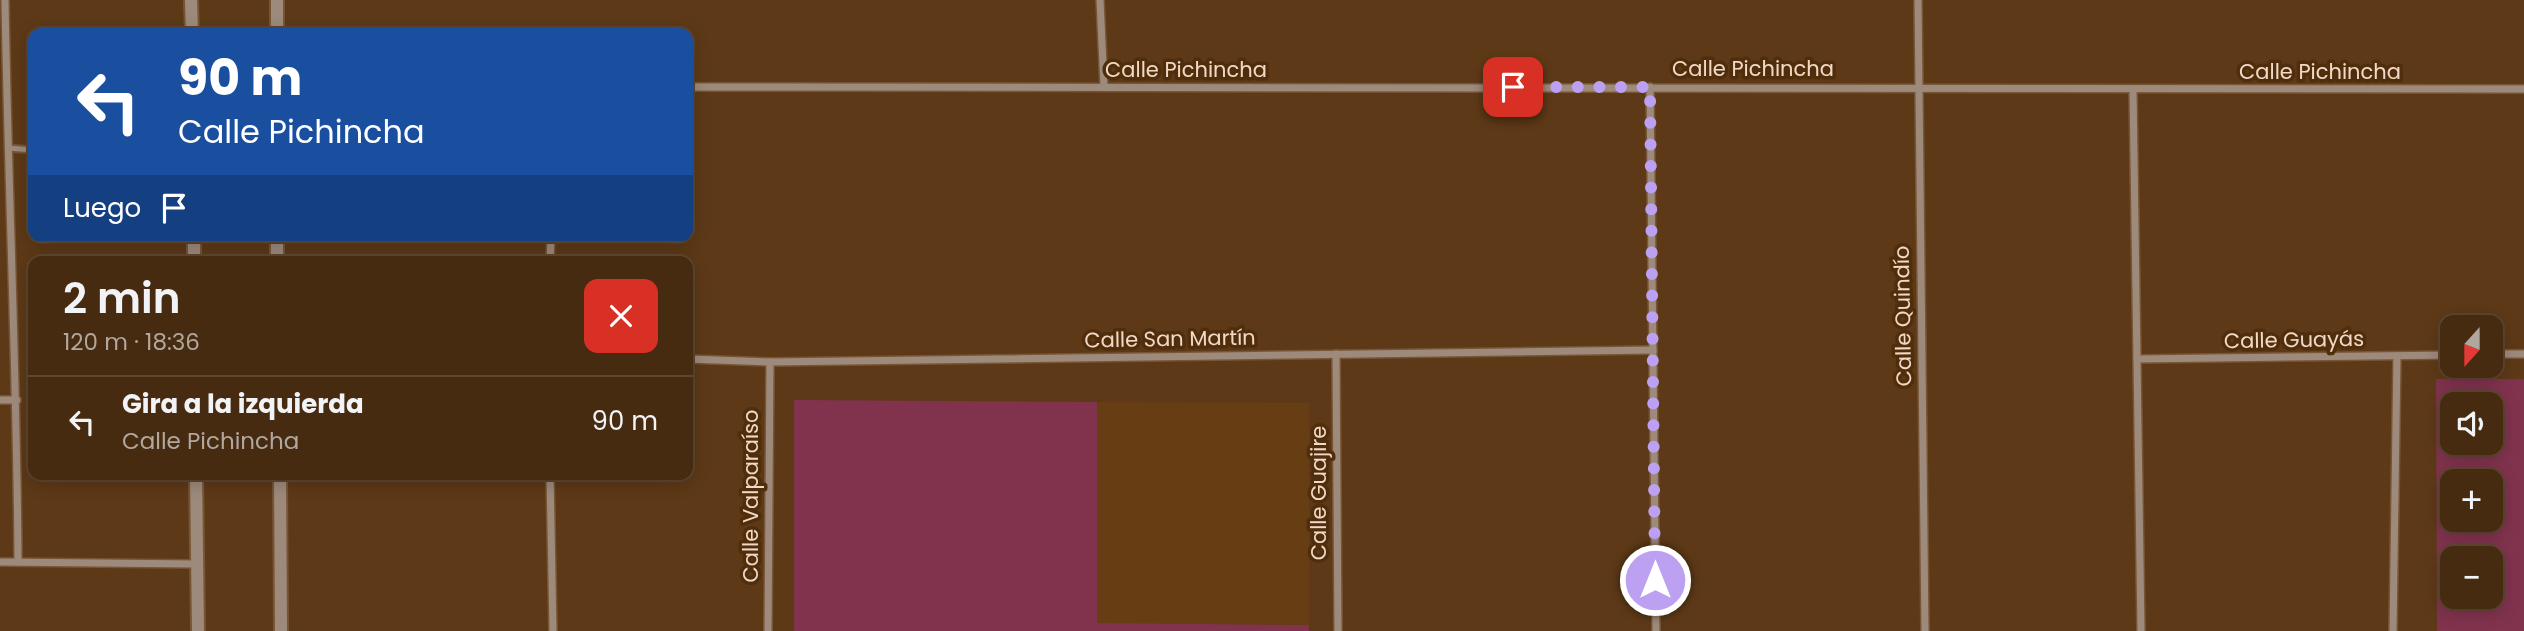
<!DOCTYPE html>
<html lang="es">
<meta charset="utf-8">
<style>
body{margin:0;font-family:Poppins,sans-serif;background:#4d331a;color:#f1f3f6;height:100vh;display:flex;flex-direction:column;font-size:26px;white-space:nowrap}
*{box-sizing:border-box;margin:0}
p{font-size:23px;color:#b0a79f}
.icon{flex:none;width:38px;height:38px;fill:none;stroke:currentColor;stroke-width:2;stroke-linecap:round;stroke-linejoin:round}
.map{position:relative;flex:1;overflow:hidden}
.panel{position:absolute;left:28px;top:256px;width:665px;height:224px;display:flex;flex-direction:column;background:#462b11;border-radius:14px;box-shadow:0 4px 18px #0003,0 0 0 2px #5e4731}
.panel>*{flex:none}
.hud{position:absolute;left:28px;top:28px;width:665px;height:214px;border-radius:14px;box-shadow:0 4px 18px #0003,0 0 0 2px #5e4731;background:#1a4fa0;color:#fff;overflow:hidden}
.needle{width:46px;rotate:201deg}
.tools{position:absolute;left:2440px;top:315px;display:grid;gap:14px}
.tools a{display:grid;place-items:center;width:63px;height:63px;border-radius:14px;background:#462b11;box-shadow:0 4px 18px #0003,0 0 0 2px #5e4731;font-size:35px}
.pin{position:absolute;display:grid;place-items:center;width:60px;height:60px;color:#fff;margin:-30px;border-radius:14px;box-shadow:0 4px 10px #0006}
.me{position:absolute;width:77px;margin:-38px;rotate:0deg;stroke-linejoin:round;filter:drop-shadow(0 0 5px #0008)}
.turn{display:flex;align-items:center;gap:24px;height:147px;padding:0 35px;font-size:32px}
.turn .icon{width:91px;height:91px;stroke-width:2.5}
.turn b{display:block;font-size:49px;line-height:60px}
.then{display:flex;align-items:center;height:66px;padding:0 35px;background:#0003;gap:14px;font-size:26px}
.round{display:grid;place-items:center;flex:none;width:74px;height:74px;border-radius:14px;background:#4d331a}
.summary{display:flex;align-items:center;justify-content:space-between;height:119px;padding:0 35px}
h1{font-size:42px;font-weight:600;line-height:52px}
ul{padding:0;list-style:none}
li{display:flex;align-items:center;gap:21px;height:91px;padding:0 35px;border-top:2px solid #5e4731}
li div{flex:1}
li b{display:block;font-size:26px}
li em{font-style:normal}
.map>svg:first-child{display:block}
</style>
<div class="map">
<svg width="2524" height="631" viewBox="0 0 2524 631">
<rect width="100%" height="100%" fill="#5d3917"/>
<!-- built -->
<path fill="#673d14" d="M1097 402 1309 403V625L1097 624Z"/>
<!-- green -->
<g fill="#81334e" fill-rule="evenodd">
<path d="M2436 379H2524V631H2437ZM2452 404H2490V443H2452ZM2452 481H2490V520H2452ZM2452 558H2490V597H2452Z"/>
<path d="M794 400 1097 402V623L1309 625V631H794Z"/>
</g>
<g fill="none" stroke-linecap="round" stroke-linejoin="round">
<defs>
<path id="service" d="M8 148 33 150"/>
<g id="minor">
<path d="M5 0C8 187 17 375 18 562"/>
<path d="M1100 0 1104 87"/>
<path d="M1918 0 1925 631"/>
<path d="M688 87 2524 89"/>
<path d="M1650 87 1656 631"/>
<path d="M2133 90 2141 631"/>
<path d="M550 261 551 236"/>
<path d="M1336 354 1338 631"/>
<path d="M2490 354H2524"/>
<path d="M688 359 770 362 1653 350"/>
<path d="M2137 359 2452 355"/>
<path d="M0 400H17"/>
<path d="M550 474 553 631"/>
<path d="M0 562 197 564"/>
<path d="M768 631 770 362"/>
<path d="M2393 631 2397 356"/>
</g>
<g id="tertiary">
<path d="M191 0 192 33"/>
<path d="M277 33V0"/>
<path d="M194 236V261"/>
<path d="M277 236V261"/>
<path d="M196 474 198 631"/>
<path d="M280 474 281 631"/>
</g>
</defs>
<!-- service casing -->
<use href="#service" stroke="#775637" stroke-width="9"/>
<!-- minor casing -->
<use href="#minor" stroke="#775637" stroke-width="10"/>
<!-- tertiary casing -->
<use href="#tertiary" stroke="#775637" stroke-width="16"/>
<!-- service -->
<use href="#service" stroke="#9d8a7b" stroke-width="5"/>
<!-- minor -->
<use href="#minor" stroke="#9d8a7b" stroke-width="7"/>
<!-- tertiary -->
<use href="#tertiary" stroke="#9d8a7b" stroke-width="12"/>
</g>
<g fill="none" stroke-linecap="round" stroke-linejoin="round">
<!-- route -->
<path stroke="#bca0f2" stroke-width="12" stroke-dasharray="0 21.6" d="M1513 87H1650L1655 580"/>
</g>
<g text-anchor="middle" stroke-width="7" stroke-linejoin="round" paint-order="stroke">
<!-- street labels -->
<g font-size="21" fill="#f0d9c7" stroke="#512e0b">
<text x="1753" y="76">Calle Pichincha</text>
<text x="1186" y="77">Calle Pichincha</text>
<text x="2320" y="79">Calle Pichincha</text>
<text transform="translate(1903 316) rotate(-91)" y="7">Calle Quindío</text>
<text transform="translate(1170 339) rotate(-1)" y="7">Calle San Martín</text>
<text transform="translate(2294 340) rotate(-1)" y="7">Calle Guayás</text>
<text transform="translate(1319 493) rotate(-90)" y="7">Calle Guajire</text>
<text transform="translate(751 496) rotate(-90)" y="7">Calle Valparaíso</text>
</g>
</g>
</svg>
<div class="tools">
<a><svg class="needle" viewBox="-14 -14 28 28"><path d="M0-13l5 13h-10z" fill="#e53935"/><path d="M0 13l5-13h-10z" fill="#b0a79f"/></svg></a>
<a><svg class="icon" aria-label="sound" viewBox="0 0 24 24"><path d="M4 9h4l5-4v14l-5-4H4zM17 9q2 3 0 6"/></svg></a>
<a>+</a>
<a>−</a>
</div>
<div class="pin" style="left:1513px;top:87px;background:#d93025"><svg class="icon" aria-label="arrive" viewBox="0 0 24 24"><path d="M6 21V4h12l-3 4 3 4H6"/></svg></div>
<svg class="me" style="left:1655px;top:580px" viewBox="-20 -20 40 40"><circle r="17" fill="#bca0f2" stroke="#fff" stroke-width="3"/><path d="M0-11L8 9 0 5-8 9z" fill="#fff"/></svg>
<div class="hud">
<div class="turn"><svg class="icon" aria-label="left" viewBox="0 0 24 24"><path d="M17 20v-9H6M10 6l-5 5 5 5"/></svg><div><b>90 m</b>Calle Pichincha</div></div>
<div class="then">Luego<svg class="icon" aria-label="arrive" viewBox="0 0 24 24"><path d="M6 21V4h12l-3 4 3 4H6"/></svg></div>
</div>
<section class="panel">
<div class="summary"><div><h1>2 min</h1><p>120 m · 18:36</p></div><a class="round" style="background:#d93025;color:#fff"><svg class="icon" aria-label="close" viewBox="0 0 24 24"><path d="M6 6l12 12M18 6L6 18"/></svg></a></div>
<ul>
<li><svg class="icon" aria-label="left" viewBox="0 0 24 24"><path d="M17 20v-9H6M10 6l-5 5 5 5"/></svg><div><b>Gira a la izquierda</b><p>Calle Pichincha</p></div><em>90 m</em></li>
</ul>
</section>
</div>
